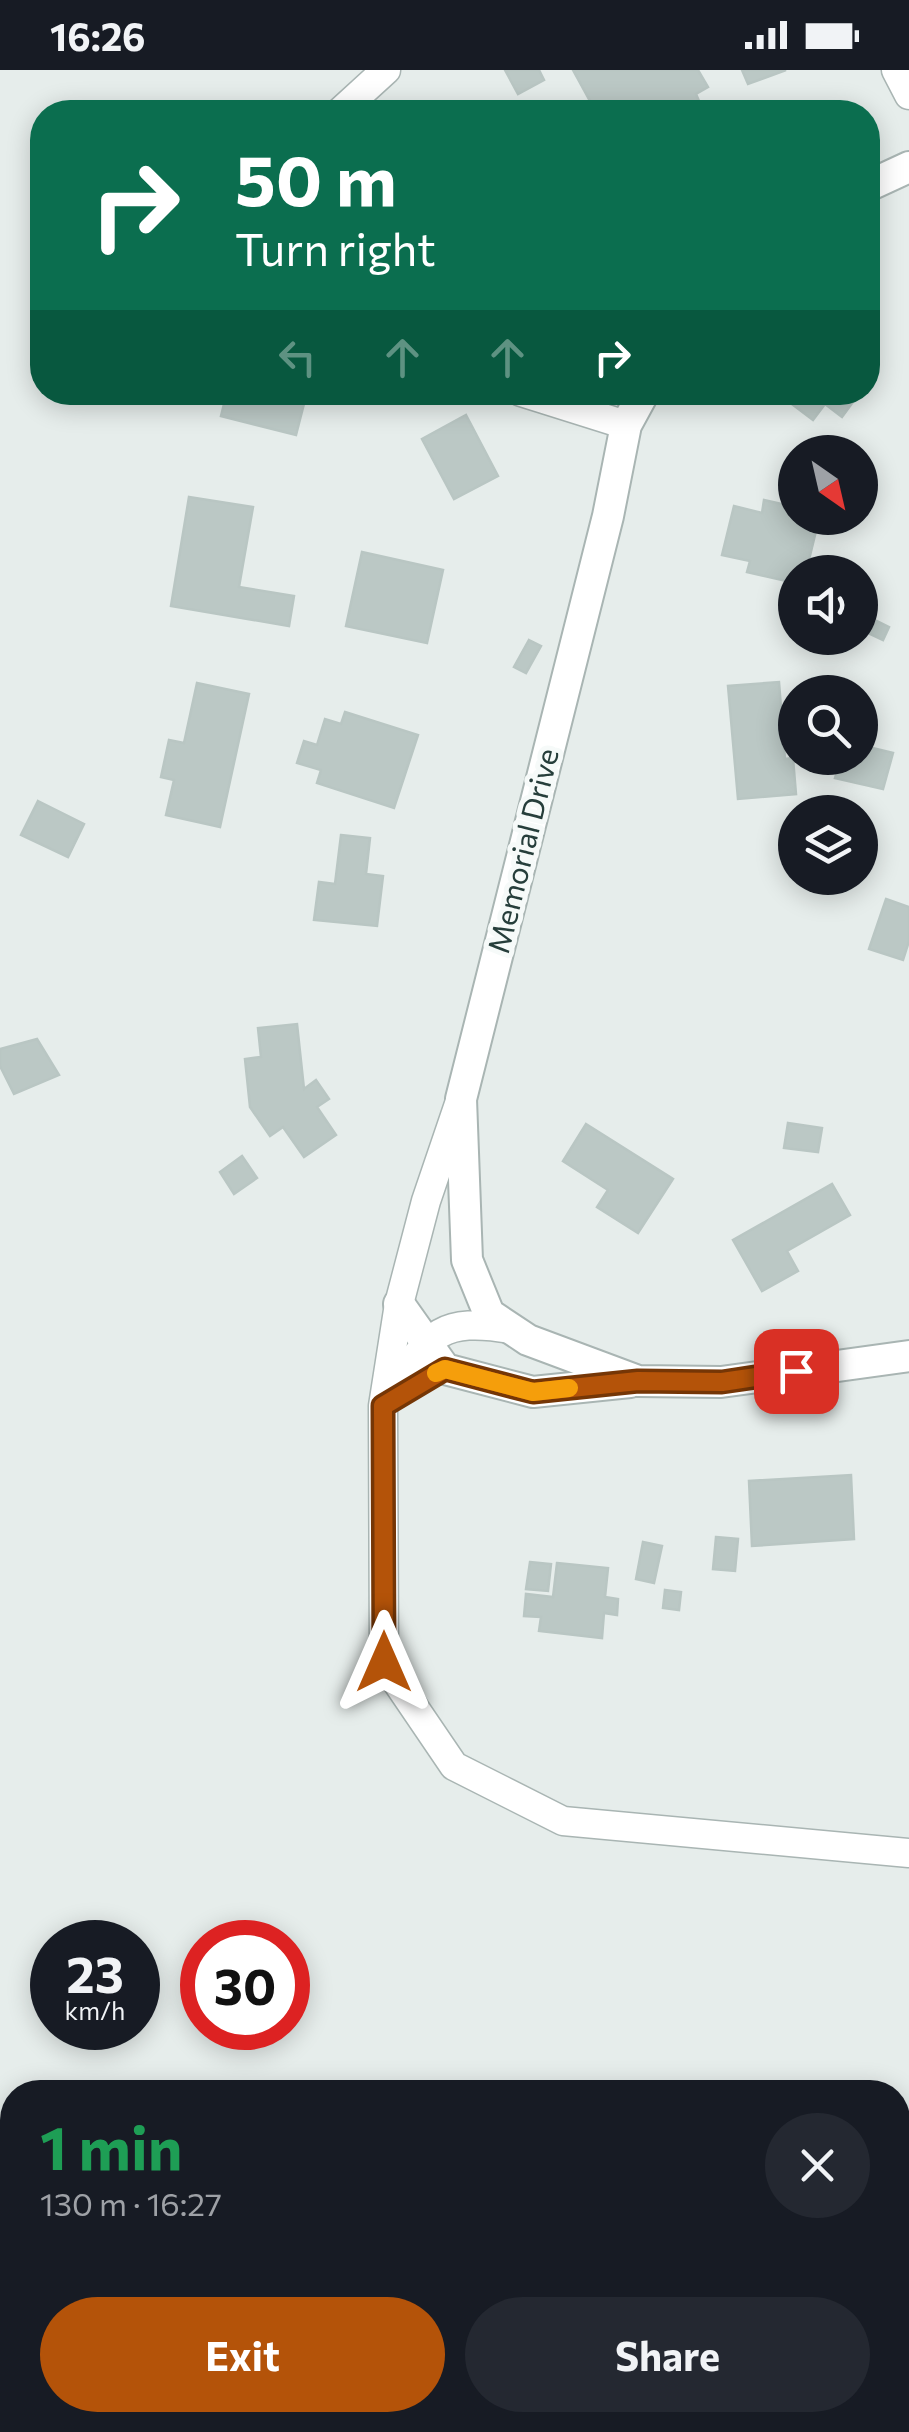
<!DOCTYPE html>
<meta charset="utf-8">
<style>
body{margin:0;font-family:Commissioner,sans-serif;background:#242831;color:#f1f3f6;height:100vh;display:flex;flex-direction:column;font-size:38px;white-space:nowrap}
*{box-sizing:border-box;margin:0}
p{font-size:32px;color:#9ea1a6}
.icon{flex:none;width:55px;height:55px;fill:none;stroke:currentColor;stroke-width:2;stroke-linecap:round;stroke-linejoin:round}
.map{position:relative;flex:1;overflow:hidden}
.drawer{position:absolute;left:0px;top:2010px;width:910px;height:352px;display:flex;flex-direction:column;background:#171b24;border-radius:40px 40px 0 0;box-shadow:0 5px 25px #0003}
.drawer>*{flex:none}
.hud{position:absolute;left:30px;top:30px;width:850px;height:305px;border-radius:40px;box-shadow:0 5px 25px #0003;background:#0b6e4f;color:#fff;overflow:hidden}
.needle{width:65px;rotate:146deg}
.buttons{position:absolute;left:778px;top:365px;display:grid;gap:20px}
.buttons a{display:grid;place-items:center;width:100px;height:100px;border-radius:50%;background:#171b24;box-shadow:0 5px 25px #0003;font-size:50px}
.speed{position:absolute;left:30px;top:1850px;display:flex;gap:20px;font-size:50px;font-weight:700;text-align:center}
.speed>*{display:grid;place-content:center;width:130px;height:130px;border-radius:50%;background:#171b24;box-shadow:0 5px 25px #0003;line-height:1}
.speed small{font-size:25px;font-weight:400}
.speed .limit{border:15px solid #d22;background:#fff;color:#111}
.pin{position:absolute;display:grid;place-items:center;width:85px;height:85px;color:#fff;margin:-42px;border-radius:20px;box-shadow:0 5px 15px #0006}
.me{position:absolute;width:110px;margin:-55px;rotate:0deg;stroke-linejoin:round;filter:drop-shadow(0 0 8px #0008)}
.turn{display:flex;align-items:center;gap:35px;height:210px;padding:0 40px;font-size:45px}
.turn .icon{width:130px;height:130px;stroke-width:2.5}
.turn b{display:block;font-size:70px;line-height:85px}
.lanes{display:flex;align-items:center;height:95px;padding:0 40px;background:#0003;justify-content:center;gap:50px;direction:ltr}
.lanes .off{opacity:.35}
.round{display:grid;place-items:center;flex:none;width:105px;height:105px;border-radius:52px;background:#242831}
.headline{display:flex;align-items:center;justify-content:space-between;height:170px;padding:0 40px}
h1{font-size:60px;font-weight:700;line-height:75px;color:#1e9e55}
.action{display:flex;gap:20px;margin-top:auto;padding:20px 40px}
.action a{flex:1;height:115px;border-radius:60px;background:#b45309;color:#fff;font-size:40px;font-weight:700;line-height:115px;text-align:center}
.action a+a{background:#242831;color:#f1f3f6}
.status{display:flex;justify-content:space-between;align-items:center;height:70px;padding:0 50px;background:#171b24;direction:ltr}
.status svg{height:28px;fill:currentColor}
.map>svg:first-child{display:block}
</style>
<div class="status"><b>16:26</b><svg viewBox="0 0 49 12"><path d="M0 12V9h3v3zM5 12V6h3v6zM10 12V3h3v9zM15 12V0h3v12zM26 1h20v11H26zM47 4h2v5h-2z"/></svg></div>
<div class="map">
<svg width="909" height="2362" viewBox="0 0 909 2362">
<rect width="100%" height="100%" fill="#e6edeb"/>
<!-- building -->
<g fill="#bbc8c5" stroke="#b9c6c3" stroke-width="2.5">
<path d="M505 0H539L544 10 518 24Z"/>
<path d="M573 0H698L708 17 696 24 699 31 680 42H596Z"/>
<path d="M742 0H786L748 14Z"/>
<path d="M144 32 145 42H58V36Z"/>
<path d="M227 322H307L296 365 221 346Z"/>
<path d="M776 322H854L858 325 842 347 825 334 813 350Z"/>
<path d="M466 345 498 406 454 429 422 369Z"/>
<path d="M189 427 253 437 239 517 294 526 289 556 171 536Z"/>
<path d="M764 430 795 437V448H806L804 458 816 461 806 502H795V513L747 502 750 491 722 485 734 436 762 443Z"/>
<path d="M362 482 443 500 427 573 346 556Z"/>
<path d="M877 551 889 557 883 570 870 564Z"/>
<path d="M529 570 541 576 526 603 514 597Z"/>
<path d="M779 612 785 689 793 688 796 724 738 729 728 616Z"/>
<path d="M197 613 249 624 220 757 166 745 174 710 161 707 169 670 184 673Z"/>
<path d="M345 642 418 665 394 738 317 713 321 700 297 693 304 671 317 675 325 649 341 654Z"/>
<path d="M860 675 893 683 883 719 835 708 841 688H860Z"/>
<path d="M38 731 84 754 68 787 21 765Z"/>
<path d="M341 765 370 768 366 804 383 806 377 856 314 850 319 812 335 814Z"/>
<path d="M886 829 909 837V871L903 890 869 879Z"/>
<path d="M297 954 304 1019 316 1010 329 1029 317 1037 336 1065 304 1087 283 1057 270 1066 250 1037 245 989 261 987 258 958Z"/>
<path d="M37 969 59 1005 14 1024 0 996V979Z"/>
<path d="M788 1053 822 1058 818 1082 784 1078Z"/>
<path d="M586 1054 673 1109 638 1163 597 1137 608 1120 563 1091Z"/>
<path d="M242 1086 257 1108 234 1124 220 1102Z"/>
<path d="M832 1114 850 1145 787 1181 798 1201 762 1221 733 1170Z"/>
<path d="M851 1405 854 1469 752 1476 749 1411Z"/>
<path d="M716 1467 738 1469 735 1501 713 1499Z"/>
<path d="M643 1472 662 1476 654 1513 636 1509Z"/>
<path d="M530 1492 551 1494 548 1521 526 1519Z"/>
<path d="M557 1493 608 1498 605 1527 618 1529 617 1545 604 1543 602 1568 539 1561 541 1547 524 1546 526 1524 553 1527Z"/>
<path d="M665 1520 681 1522 679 1540 663 1538Z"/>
</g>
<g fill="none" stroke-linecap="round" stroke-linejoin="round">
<defs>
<g id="minor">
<path d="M896 0 909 25"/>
<path d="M340 42 386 0"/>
<path d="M521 322 626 355"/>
<path d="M459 1034 426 1131 399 1234 383 1336 384 1593 454 1696 563 1751 909 1783"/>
<path d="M389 1326C428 1268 435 1246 511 1259"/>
<path d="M898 2269 909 2266"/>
<path d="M0 2330 12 2331"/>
<path d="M170 2350 289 2362"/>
<path d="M506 2362 557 2350"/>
</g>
<g id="tertiary">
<path d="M868 116 909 97"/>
<path d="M644 322 626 355 608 446 461 1029 467 1190 489 1244 528 1270 638 1311 721 1312 909 1286"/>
<path d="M399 1234 445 1299 533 1322 630 1312"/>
</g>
</defs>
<!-- minor casing -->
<use href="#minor" stroke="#a9b5b3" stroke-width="31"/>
<!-- tertiary casing -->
<use href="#tertiary" stroke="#a9b5b3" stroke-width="34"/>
<!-- minor -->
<use href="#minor" stroke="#fff" stroke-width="28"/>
<!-- tertiary -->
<use href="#tertiary" stroke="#fff" stroke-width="30"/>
</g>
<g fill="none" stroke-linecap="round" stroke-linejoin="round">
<defs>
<path id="route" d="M384 1592 383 1336 445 1299 533 1322 638 1311 722 1312 796 1301"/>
</defs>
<!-- route casing -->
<use href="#route" stroke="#753606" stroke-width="25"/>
<!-- route -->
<use href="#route" stroke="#b45309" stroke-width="18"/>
<!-- slow -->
<path stroke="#f59e0b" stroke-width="18" d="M436 1303 445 1299 533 1322 569 1318"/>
</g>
<g text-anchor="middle" stroke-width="10" stroke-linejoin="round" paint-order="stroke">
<!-- street labels -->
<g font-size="30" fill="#263e3b" stroke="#f6faf9">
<text transform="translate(524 781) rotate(-76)" y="10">Memorial Drive</text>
</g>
</g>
</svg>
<div class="buttons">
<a><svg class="needle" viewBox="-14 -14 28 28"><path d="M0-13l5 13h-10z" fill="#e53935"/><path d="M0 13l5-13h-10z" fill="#9ea1a6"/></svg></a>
<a><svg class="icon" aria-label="sound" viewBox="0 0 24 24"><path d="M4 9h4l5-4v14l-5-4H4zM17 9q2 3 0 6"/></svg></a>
<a><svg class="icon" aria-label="search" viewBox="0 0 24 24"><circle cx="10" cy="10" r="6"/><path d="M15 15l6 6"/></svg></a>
<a><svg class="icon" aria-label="layers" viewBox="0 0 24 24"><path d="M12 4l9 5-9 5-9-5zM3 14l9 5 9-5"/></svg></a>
</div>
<div class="speed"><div>23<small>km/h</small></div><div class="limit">30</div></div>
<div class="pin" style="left:796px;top:1301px;background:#d93025"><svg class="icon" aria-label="arrive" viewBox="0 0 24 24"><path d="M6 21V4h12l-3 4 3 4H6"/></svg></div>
<svg class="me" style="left:384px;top:1592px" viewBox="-20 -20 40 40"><path d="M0-17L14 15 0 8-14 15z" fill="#b45309" stroke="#fff" stroke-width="4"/></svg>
<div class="hud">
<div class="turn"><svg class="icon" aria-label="right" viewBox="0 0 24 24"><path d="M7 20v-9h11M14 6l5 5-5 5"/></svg><div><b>50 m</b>Turn right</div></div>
<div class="lanes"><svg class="icon off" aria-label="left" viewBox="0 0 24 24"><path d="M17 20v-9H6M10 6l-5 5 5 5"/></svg><svg class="icon off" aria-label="ahead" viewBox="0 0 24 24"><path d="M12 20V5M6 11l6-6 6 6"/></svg><svg class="icon off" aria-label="ahead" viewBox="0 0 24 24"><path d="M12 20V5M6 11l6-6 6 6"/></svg><svg class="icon" aria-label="right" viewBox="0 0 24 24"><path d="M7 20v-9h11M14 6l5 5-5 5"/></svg></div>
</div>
<section class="drawer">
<div class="headline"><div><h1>1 min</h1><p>130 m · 16:27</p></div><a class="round"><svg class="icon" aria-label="close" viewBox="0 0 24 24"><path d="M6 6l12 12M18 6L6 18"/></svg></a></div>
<div class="action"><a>Exit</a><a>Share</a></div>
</section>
</div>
